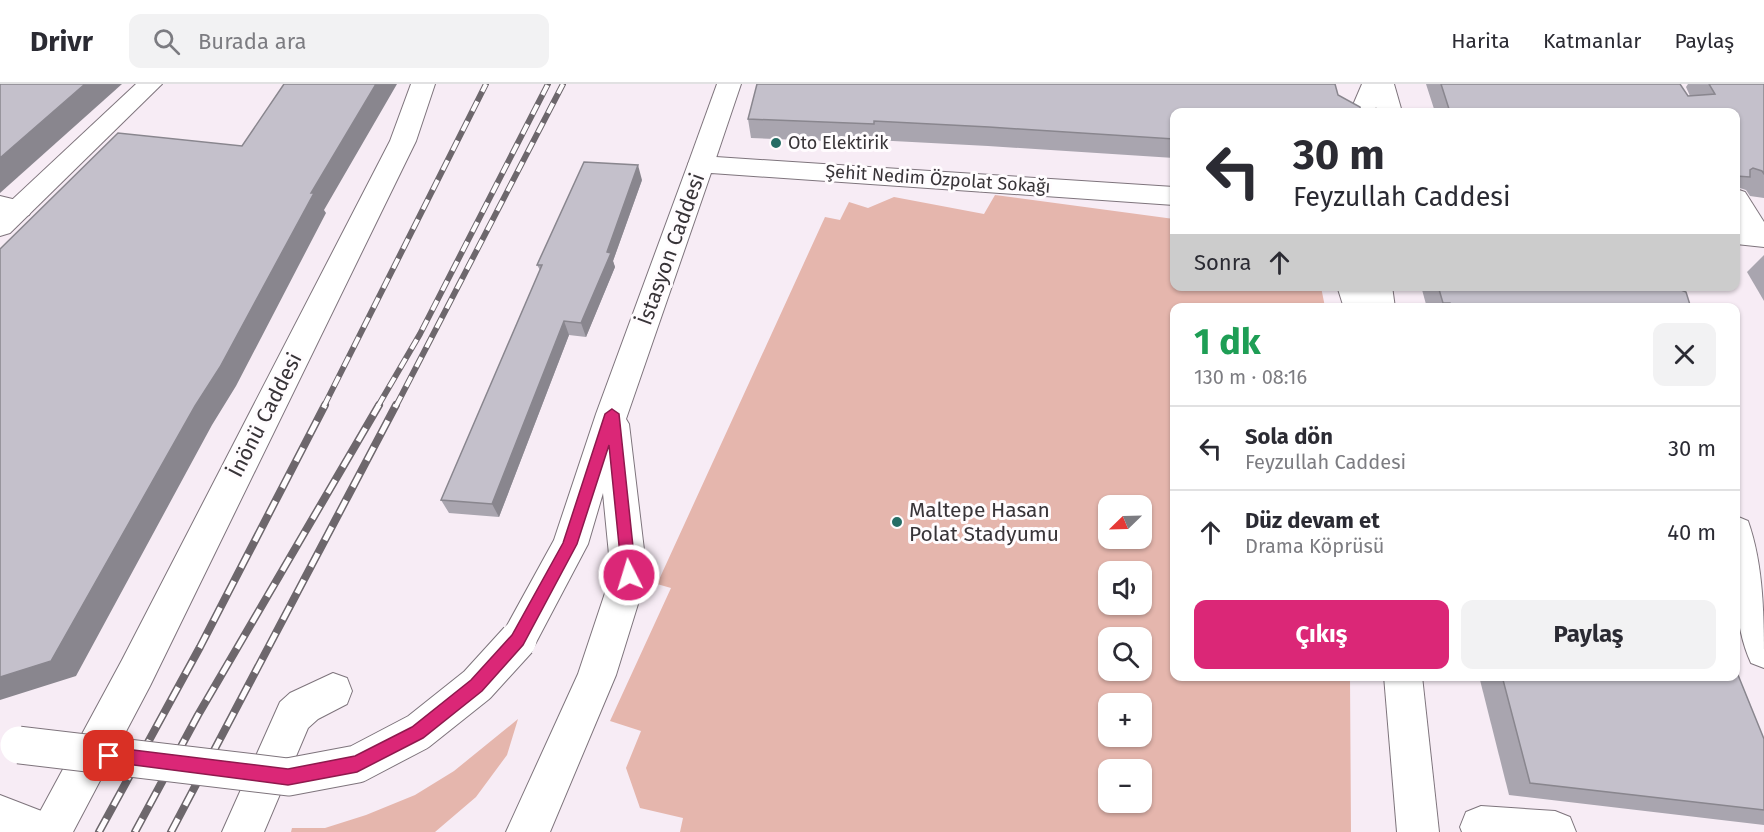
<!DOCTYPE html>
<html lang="tr">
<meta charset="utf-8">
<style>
body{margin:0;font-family:"Fira Sans",sans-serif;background:#f2f2f3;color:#2b2b33;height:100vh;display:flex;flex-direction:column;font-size:22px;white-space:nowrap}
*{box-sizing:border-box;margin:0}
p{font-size:20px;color:#7c7c81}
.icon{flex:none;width:33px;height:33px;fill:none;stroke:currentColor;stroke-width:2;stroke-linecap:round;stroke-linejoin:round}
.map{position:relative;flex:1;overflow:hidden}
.drawer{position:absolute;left:1170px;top:219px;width:570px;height:378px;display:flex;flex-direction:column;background:#fff;border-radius:12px;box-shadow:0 2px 4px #0004}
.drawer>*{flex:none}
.banner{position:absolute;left:1170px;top:24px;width:570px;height:183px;border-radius:12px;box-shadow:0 2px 4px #0004;background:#fff;color:#2b2b33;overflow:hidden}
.needle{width:39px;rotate:247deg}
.tools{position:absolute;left:1098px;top:411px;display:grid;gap:12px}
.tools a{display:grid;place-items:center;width:54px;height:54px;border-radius:12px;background:#fff;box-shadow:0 2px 4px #0004;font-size:30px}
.pin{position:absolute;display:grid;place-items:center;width:51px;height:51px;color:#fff;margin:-26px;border-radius:12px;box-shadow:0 3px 9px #0006}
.me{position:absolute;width:66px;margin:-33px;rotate:355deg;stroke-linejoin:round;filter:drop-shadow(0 0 4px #0008)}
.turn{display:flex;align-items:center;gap:21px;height:126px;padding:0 24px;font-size:27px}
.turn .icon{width:78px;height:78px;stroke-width:2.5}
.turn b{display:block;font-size:42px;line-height:51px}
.then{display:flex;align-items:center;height:57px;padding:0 24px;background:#0003;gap:12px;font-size:22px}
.round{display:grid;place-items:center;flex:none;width:63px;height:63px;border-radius:12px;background:#f2f2f3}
.head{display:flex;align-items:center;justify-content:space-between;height:102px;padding:0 24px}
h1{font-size:36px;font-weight:700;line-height:45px;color:#1e9e55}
.cta{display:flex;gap:12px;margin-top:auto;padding:12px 24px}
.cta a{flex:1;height:69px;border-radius:12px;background:#db2777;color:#fff;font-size:24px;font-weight:700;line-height:69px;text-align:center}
.cta a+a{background:#f2f2f3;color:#2b2b33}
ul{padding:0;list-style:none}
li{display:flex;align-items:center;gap:18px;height:84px;padding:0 24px;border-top:2px solid #e1e1e2}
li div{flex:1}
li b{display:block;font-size:22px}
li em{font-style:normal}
header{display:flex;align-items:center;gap:36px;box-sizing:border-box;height:84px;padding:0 30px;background:#fff;border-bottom:2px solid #e1e1e2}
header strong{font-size:28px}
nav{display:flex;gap:33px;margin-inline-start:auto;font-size:21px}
.search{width:420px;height:54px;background:#f2f2f3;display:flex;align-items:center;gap:15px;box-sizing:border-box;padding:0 21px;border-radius:12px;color:#7c7c81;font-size:22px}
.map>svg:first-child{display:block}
</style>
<header>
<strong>Drivr</strong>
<div class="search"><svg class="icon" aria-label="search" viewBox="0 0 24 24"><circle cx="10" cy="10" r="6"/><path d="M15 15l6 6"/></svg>Burada ara</div>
<nav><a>Harita</a><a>Katmanlar</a><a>Paylaş</a></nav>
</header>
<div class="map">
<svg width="1764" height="748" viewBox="0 0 1764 748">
<rect width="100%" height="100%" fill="#f7ecf5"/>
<!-- green -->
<g fill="#e5b6ad" fill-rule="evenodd">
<path d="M995 111 1174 135V202L1321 203 1325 223 1174 224V592L1350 593 1351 748H680L683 734 640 724 626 684 641 647 610 637 671 504 657 500 825 133 840 136 849 118 868 124 894 113 984 130ZM1108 422H1142V454H1108ZM1108 488H1142V520H1108ZM1108 554H1142V586H1108ZM1108 620H1142V652H1108ZM1108 686H1142V718H1108Z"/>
<path d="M518 635 507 671 476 713 435 748H291L292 744H325L366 731 415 711 454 687Z"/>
</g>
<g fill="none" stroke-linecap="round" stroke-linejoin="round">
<defs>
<g id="street">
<path d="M411 0H435L416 57 150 602 73 748H29L122 576 390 57Z"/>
<path d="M717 0H741L714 80 710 86 701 88 692 86 688 80Z"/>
<path d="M1736 105 1745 108 1764 138V161L1759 162 1749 160 1736 136Z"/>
<path d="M0 112 29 119 32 125 29 131 19 134 0 130Z"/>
<path d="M1736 432 1748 437C1764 482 1764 535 1764 584L1751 579C1733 541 1731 474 1736 432Z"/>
<path d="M333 589 347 594 352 607 347 620 318 635 308 644 264 748H222L280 618 290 609Z"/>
<path d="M1481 722 1555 727 1570 733 1576 748H1462L1460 743 1466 728Z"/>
</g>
<g id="secondary">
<path d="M1362 0H1394L1402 28H1378L1376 23 1374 28H1350Z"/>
<path d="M1337 202H1392L1395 224H1344Z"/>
<path d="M1384 592H1422L1439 748H1397Z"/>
</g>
<g id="primary">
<path d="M136 0H162L10 149 0 152V127Z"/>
<path d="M701 72 1174 103V121L711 89 626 335 629 340 647 491 616 591 550 748H506L578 590 611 491 603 409 588 460 531 568 518 573 505 568 499 556 554 456 596 330 688 80 692 74Z"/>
<path d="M1736 142 1764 145V163L1736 160Z"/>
<path d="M0 711 57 733 63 748H0Z"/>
</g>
</defs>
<!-- street casing -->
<use href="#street" stroke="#7e747c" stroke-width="2"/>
<!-- secondary casing -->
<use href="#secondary" stroke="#7e747c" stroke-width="2"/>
<!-- primary casing -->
<use href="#primary" stroke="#7e747c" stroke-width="2"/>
<!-- street -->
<use href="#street" fill="#fff" fill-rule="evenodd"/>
<!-- secondary -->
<use href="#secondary" fill="#fff" fill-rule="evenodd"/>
<!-- primary -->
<use href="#primary" fill="#fff" fill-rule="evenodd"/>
<defs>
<g id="rail-far1">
<path d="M324 322 486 0"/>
<path d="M378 322 420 250 548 0"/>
<path d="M396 322 563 0"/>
</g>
<g id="rail">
<path d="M99 748 200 563 325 321"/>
<path d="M135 748 198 631 379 321"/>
<path d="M171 748 396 321"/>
</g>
</defs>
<!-- rail-far1 casing -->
<use href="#rail-far1" stroke="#6d676c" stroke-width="6"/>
<!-- rail casing -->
<use href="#rail" stroke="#6d676c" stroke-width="8"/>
<!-- rail-far1 -->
<use href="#rail-far1" stroke="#fffcfe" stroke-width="4" stroke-dasharray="11" stroke-linecap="butt"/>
<!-- rail -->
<use href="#rail" stroke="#fffcfe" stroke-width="5" stroke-dasharray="15" stroke-linecap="butt"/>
<defs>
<path id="primary-bridge" d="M19 661 288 693 357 680 418 648 477 601 518 556"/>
</defs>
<!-- primary-bridge casing -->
<use href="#primary-bridge" stroke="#7e747c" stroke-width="39" stroke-linecap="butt"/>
<!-- primary-bridge -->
<use href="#primary-bridge" stroke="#fff" stroke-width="37"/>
</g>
<!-- wall -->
<g fill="#a9a5af">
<path d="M1426 0H1680L1688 12H1690L1686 3 1688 0H1764V114L1750 112 1746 106 1740 104 1736 109V28H1435Z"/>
<path d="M1174 28V74L988 62 874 56V59L751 54 748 35Z"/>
<path d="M642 96 613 177 615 183 586 253 569 251 499 433 449 429 441 416 540 186 537 181Z"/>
<path d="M1764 171V217L1747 188Z"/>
<path d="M1421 202H1681V206L1691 224H1427Z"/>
<path d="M1479 592H1736L1764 726V741L1509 711Z"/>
</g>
<!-- shaded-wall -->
<g fill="#89868e">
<path d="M85 0H122L0 109V74Z"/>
<path d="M376 0H397L324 126 326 129 236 302 212 341 76 592 0 616V593L195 322 311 109Z"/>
<path d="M638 81 642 96 613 177 615 183 586 253 581 239Z"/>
<path d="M564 237 569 251 499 433 492 420Z"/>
</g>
<!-- building -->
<g fill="#c4c0cb" stroke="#89868e" stroke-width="1.5">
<path d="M0 0H85L0 74Z"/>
<path d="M284 0H376L311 109H314L220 283 195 322 51 577 0 593V165L118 49 242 62Z"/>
<path d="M757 0H1335L1338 11 1360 23 1361 28H1174V55L989 43 874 37V40L748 35Z"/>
<path d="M1441 0H1680L1688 12 1715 10 1709 0H1764V90L1762 87 1753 84 1750 86V93L1736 92V28H1444L1443 25H1449Z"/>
<path d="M584 78 638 81 607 168 611 169 581 239 564 237 492 420 441 416 542 181H537Z"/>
<path d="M1438 202H1681V206L1686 208 1691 224H1451L1450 219H1443Z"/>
<path d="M1736 586 1764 655V726L1530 699 1502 592H1736Z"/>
</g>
<!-- route -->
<path fill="#db2777" stroke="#8e194d" stroke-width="1.5" d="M612 325 619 330 636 491 634 495 629 497 624 495 622 491 609 361 577 460 523 561 482 607 423 654 357 688 288 701 103 677 100 672 103 666 109 663 288 685 355 672 412 643 471 596 512 551 563 459 605 330Z"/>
<!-- markers -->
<g fill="#256d65" stroke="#fffcfe" stroke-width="2">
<circle cx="776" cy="59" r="6"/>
<circle cx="897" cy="438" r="6"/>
</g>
<g text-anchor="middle" stroke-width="6" stroke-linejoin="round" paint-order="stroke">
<!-- far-poi labels -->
<g font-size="18" fill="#383438" stroke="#fffcfe" text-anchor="start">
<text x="788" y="65">Oto Elektirik</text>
</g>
<!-- far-street labels -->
<g font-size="18" fill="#383438" stroke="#fffcfe">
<text transform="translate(938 95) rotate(4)" y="6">Şehit Nedim Özpolat Sokağı</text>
</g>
<!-- street labels -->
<g font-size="21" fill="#383438" stroke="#fffcfe">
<text transform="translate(671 165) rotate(-70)" y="7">İstasyon Caddesi</text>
<text transform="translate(265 331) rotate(-63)" y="7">İnönü Caddesi</text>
</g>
<!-- poi labels -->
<g font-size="21" fill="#383438" stroke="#fffcfe" text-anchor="start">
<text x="909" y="433">Maltepe Hasan<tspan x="909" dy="24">Polat Stadyumu</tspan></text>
</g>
</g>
</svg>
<div class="tools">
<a><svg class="needle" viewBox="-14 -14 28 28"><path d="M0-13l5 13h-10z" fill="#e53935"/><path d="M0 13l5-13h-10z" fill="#7c7c81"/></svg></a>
<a><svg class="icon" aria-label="sound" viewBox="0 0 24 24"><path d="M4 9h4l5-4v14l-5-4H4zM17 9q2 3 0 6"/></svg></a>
<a><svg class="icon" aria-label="search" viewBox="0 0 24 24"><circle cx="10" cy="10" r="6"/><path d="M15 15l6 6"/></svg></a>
<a>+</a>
<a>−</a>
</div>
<div class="pin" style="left:109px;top:672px;background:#d93025"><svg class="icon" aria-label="arrive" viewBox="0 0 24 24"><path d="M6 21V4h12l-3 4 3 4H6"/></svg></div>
<svg class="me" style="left:629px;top:491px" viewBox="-20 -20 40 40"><circle r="17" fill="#db2777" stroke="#fff" stroke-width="3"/><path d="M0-11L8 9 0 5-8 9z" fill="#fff"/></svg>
<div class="banner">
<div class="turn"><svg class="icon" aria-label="left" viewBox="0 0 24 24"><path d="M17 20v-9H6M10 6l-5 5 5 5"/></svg><div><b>30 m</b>Feyzullah Caddesi</div></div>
<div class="then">Sonra<svg class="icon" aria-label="ahead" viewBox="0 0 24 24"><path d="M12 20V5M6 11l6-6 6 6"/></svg></div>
</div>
<section class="drawer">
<div class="head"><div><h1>1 dk</h1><p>130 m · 08:16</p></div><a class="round"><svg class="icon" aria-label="close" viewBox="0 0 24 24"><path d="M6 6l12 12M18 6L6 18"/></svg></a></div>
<ul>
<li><svg class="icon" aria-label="left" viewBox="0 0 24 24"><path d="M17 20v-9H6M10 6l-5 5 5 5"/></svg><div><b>Sola dön</b><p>Feyzullah Caddesi</p></div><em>30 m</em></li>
<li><svg class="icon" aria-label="ahead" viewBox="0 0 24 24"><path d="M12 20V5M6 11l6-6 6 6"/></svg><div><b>Düz devam et</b><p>Drama Köprüsü</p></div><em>40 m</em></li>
</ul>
<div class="cta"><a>Çıkış</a><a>Paylaş</a></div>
</section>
</div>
